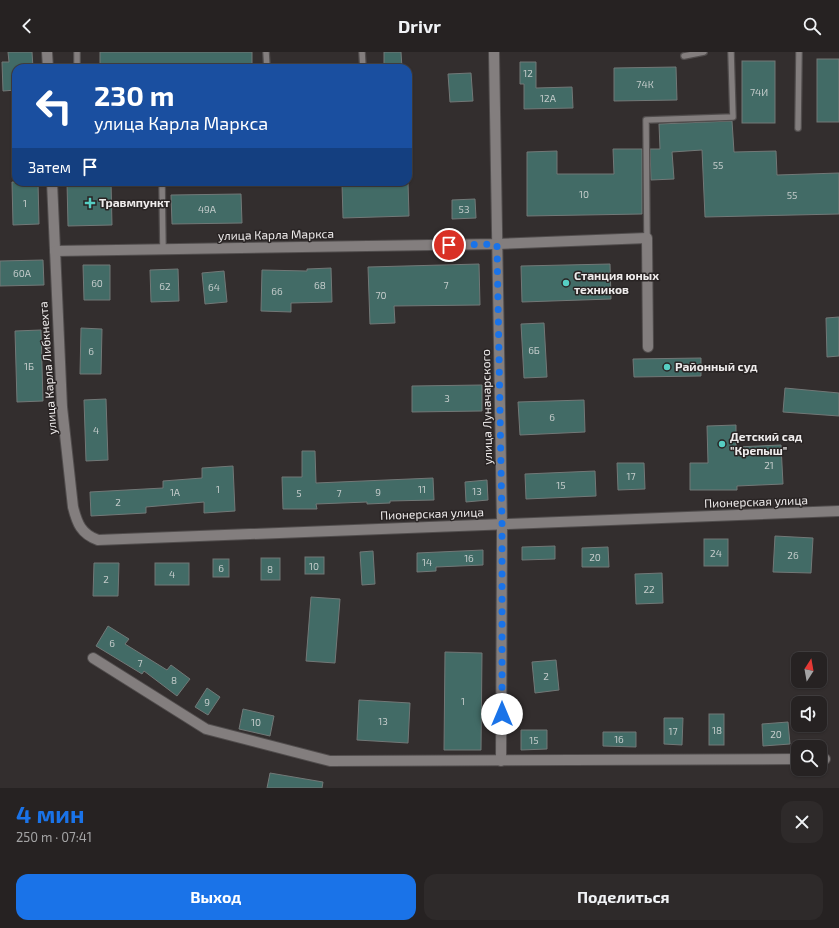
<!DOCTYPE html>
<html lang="ru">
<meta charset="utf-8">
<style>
body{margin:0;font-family:"Exo 2",sans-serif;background:#2e2a2a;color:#f1f3f6;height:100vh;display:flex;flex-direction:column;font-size:15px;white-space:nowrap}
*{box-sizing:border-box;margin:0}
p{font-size:13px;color:#a4a4a5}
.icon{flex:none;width:22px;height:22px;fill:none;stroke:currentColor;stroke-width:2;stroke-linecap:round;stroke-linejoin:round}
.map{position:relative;height:736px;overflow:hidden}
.panel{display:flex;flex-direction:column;background:#262222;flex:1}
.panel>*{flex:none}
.top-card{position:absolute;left:12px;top:12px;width:400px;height:122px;border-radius:12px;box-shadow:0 1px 3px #0004,0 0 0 1px #423f40;background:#1a4fa0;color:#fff;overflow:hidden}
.needle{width:26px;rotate:11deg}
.buttons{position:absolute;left:791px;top:600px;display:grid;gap:8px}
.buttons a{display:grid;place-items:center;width:36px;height:36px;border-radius:8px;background:#262222;box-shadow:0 1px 3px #0004,0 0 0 1px #423f40;font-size:20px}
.pin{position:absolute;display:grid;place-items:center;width:34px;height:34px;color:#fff;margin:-17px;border:2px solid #fff;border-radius:50%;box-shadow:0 1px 4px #0007}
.me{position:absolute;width:44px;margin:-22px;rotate:0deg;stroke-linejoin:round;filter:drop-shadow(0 0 3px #0008)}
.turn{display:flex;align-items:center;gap:14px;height:84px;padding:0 16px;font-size:18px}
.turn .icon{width:52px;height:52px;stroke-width:2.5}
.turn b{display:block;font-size:28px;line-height:34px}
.then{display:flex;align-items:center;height:38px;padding:0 16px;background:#0003;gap:8px;font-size:15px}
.round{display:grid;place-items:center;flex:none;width:42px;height:42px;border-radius:12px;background:#2e2a2a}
.headline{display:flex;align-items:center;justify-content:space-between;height:68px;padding:0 16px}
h1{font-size:24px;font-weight:700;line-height:30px;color:#1a73e8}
.action{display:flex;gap:8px;margin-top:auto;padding:8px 16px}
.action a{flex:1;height:46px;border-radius:12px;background:#1a73e8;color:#fff;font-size:16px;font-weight:700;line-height:46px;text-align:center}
.action a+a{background:#2e2a2a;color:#f1f3f6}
header{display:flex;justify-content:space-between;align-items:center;height:52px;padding:0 16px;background:#262222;font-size:18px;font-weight:700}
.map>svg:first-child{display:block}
</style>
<header><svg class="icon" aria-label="back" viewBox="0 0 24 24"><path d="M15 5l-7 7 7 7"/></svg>Drivr<svg class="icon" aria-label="search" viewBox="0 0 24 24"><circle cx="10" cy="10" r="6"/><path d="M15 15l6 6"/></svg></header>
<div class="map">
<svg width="839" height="736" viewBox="0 0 839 736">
<rect width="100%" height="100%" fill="#332e2e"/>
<!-- building -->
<g fill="#426b66" stroke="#727877">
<path d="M8 0H32L33 16H16V38L3 39 2 10H9Z"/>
<path d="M100 0H252V14L100 15Z"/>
<path d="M384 0H401L402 16H384Z"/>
<rect x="817" y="7" width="22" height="63"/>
<rect x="742" y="9" width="33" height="62"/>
<path d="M520 10H536V36L572 35 573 56 524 57V32H520Z"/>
<path d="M676 15 677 48 614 49V16Z"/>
<path d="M471 21 473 49 450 50 448 22Z"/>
<path d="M732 69 734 100 776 99 777 123 839 121V162L705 165 702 98 672 100 674 127 651 128 650 97H660L659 72Z"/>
<path d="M613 97H642V162L527 164V100L557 99V122H614Z"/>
<path d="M12 130H38L39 172 13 173Z"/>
<path d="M67 130H111L112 173 68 174Z"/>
<path d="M408 130 409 164 343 166 342 132Z"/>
<path d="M241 142 242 171 172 172 171 143Z"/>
<path d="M475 147 476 166 452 167V148Z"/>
<path d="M43 208 44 233 0 234V209Z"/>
<path d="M479 212 480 253 394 254 395 271 370 272 368 215Z"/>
<path d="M610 212 611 247 522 250 521 214Z"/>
<path d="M83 213H110V248H84Z"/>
<path d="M331 216 332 250 291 251V260L261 259 262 218 307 219V217Z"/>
<path d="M178 217 179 249 151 250 150 218Z"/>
<path d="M224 219 227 250 205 252 202 221Z"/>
<path d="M839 265V304L827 305 826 266Z"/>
<path d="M544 271 547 325 524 326 521 272Z"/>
<path d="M81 276 102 277 101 322H80Z"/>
<path d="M41 278 43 349 17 350 15 279Z"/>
<path d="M701 306V324L634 325 633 307Z"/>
<path d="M482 333V359L412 360V334Z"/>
<path d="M785 336 839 341V364L783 360Z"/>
<path d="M106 347 108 408 86 409 84 348Z"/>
<path d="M584 348 585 380 520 383 518 350Z"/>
<path d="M736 373V395L781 393 783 432 737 434V438H690V411H708L707 374Z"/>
<path d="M302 399H315L316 431 433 426 434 448 390 449V451L367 452V450L316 452 317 457H283L282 425H302Z"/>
<path d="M617 411H644L645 437 618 438Z"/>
<path d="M233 414 235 459 204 461V450L146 455V461L91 464 90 440 163 436V429L202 426V416Z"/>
<path d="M595 419 596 444 526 447 525 422Z"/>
<path d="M487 428 488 448 466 450 465 430Z"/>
<path d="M775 484 813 486 811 521 773 520Z"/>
<rect x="704" y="487" width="24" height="27"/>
<path d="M555 494V507L522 508V495Z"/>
<path d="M608 495 609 515H582V496Z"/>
<path d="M483 498V513L436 515V519L417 520V501Z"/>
<path d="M373 499 375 532 362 533 360 500Z"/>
<rect x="305" y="505" width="19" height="17"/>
<rect x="261" y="506" width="19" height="22"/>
<rect x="213" y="507" width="16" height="18"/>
<path d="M94 511H119L118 544H93Z"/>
<rect x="155" y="511" width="34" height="22"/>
<path d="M662 521 663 551 636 552 635 522Z"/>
<path d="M311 545 340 547 335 611 306 609Z"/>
<path d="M108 574 129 587 125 592 167 618 171 613 190 627 177 644 144 619 142 622 96 594Z"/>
<path d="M445 600 482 601 481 698H444Z"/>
<path d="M556 608 559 638 535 641 532 610Z"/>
<path d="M207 636 220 645 208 663 195 655Z"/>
<path d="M359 648 410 651 408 691 357 688Z"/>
<path d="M243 657 274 664 270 684 239 677Z"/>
<rect x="709" y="662" width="15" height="31"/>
<path d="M664 666H683L682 693 664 692Z"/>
<path d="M788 670 790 692 763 694 762 672Z"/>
<path d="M521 678H547V697L521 698Z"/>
<path d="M603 680H636V695L603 694Z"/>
<path d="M270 721 323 730 322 736H267Z"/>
</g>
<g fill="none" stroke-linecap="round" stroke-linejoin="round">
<defs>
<g id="lane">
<path d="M77 0V16"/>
<path d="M266 0 267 16"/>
<path d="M362 0 363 16"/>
<path d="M684 4 704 0"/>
<path d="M798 76 799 0"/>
<path d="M162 130 163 198"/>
<path d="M647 186 646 68 733 65 731 0"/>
</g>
<g id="street">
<path d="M47 0 48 16"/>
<path d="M494 0 502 473 501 709"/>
<path d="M52 130 62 355 73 455C77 471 81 482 98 488L839 459"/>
<path d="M55 199 497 192 647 186 648 295"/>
<path d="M93 606 206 677 330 709 798 707"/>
<path d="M820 707H825"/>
</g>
</defs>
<!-- lane casing -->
<use href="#lane" stroke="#514d4d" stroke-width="8"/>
<!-- street casing -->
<use href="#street" stroke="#514d4d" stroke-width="12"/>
<!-- lane -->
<use href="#lane" stroke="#837e7e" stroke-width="5.5"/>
<!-- street -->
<use href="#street" stroke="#837e7e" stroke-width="10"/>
</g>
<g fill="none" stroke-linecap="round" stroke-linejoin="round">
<!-- route -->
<path stroke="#1a73e8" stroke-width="7" stroke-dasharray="0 12.6" d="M449 193 497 192 502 472V662"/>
</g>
<!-- markers -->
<g fill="#56cec3" stroke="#292424" stroke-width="1.5">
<path d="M88 145h4v4h4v4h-4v4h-4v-4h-4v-4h4z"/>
<circle cx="566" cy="231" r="4"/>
<circle cx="667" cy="315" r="4"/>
<circle cx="722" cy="392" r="4"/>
</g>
<g text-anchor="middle" stroke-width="3" stroke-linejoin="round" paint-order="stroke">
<!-- number labels -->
<g font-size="10" fill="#c3cbca">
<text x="528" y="25">12</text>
<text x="645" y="36">74К</text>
<text x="759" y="44">74И</text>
<text x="548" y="50">12А</text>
<text x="718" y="117">55</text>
<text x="584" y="146">10</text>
<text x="792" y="147">55</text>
<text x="25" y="155">1</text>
<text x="207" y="161">49А</text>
<text x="464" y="161">53</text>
<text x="22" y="225">60А</text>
<text x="97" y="235">60</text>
<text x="320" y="237">68</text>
<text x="446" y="237">7</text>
<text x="165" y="238">62</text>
<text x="214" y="239">64</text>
<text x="277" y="243">66</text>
<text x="381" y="247">70</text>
<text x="534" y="302">6Б</text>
<text x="91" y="303">6</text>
<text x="29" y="318">1Б</text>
<text x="447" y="350">3</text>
<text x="552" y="369">6</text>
<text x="96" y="382">4</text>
<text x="769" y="417">21</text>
<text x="631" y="428">17</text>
<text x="561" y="437">15</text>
<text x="218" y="441">1</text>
<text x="422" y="441">11</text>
<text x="477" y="443">13</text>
<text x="175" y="444">1А</text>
<text x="378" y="444">9</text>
<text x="299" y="445">5</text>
<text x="339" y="445">7</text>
<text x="118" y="454">2</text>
<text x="716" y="505">24</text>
<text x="793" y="507">26</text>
<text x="595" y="509">20</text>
<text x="469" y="510">16</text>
<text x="427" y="514">14</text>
<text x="314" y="518">10</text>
<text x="221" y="520">6</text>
<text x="270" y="521">8</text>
<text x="172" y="526">4</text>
<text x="106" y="531">2</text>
<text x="649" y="541">22</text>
<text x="112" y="595">6</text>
<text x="140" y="615">7</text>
<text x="546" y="628">2</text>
<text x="174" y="632">8</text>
<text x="463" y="653">1</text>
<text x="207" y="654">9</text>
<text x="383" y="673">13</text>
<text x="256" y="674">10</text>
<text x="717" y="682">18</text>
<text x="673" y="683">17</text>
<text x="776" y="686">20</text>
<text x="619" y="691">16</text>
<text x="534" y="692">15</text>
</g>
<!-- poi labels -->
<g font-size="12" font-weight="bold" fill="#eeebeb" stroke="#292424" text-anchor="start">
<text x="99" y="155">Травмпункт</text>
<text x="574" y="228">Станция юных<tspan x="574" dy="14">техников</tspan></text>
<text x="675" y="319">Районный суд</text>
<text x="730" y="389">Детский сад<tspan x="730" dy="14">"Крепыш"</tspan></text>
</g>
<!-- street labels -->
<g font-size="12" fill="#eeebeb" stroke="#292424">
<text transform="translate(276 183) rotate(-1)" y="4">улица Карла Маркса</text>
<text transform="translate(48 316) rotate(-94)" y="4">улица Карла Либкнехта</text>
<text transform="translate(487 355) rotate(-91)" y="4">улица Луначарского</text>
<text transform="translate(756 450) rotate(-2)" y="4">Пионерская улица</text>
<text transform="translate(432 462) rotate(-2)" y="4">Пионерская улица</text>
</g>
</g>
</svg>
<div class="buttons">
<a><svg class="needle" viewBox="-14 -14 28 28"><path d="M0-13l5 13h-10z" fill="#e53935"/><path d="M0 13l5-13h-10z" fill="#a4a4a5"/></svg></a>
<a><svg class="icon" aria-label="sound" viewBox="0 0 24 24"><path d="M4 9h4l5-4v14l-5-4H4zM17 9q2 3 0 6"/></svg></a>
<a><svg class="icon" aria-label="search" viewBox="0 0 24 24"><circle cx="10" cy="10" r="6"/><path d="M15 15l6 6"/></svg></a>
</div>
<div class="pin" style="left:449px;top:193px;background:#d93025"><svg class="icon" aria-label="arrive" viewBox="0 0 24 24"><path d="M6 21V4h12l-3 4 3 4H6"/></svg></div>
<svg class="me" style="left:502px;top:662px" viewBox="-20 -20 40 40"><circle r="19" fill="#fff"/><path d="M0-13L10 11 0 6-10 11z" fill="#1a73e8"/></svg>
<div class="top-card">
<div class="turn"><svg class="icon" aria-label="left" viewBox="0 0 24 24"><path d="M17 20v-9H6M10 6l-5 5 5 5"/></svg><div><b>230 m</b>улица Карла Маркса</div></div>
<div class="then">Затем<svg class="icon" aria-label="arrive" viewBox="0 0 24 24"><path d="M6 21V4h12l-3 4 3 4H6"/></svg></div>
</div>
</div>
<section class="panel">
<div class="headline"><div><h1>4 мин</h1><p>250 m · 07:41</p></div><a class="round"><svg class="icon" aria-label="close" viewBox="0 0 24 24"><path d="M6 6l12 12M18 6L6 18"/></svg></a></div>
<div class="action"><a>Выход</a><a>Поделиться</a></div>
</section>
